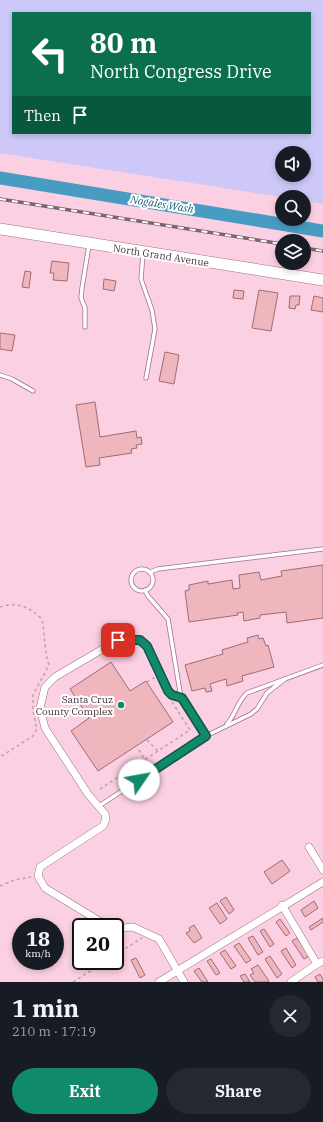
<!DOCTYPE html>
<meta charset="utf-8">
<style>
body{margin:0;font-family:"IBM Plex Serif",serif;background:#242831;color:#f1f3f6;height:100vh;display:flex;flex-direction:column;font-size:15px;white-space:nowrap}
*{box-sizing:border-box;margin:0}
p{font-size:13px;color:#9ea1a6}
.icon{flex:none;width:22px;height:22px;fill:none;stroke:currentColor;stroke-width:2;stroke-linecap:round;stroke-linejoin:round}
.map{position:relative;height:982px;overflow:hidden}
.side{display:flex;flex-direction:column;background:#171b24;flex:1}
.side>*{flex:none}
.hud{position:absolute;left:12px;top:12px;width:299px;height:122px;border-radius:0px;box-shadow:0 2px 6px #0003;background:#0b6e4f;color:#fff;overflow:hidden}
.tools{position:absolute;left:275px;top:146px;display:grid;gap:8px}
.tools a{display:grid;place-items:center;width:36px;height:36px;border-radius:50%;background:#171b24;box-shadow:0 2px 6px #0003;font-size:20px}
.speed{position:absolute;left:12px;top:918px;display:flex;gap:8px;font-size:20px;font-weight:700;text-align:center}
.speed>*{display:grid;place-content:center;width:52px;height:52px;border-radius:50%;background:#171b24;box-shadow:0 2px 6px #0003;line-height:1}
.speed small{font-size:10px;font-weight:400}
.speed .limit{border:2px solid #111;border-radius:6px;background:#fff;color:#111}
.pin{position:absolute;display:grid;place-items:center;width:34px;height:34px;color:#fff;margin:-17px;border-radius:8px;box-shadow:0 2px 6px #0006}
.me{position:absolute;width:44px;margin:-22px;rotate:57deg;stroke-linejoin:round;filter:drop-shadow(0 0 3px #0008)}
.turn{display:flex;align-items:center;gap:14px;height:84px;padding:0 12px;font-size:18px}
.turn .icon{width:52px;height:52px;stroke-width:2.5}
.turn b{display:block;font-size:28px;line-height:34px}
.then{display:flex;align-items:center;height:38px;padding:0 12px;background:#0003;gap:8px;font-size:15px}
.round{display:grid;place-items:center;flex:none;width:42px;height:42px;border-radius:21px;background:#242831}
.overview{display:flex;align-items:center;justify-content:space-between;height:68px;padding:0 12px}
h1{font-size:24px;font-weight:700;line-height:30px}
.button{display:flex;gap:8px;margin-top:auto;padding:8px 12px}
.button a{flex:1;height:46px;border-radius:24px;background:#11896b;color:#fff;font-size:16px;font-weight:700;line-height:46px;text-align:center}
.button a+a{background:#242831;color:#f1f3f6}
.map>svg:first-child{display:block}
</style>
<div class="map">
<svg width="323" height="982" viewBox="0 0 323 982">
<rect width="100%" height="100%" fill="#fcd0e3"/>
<!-- green -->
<path fill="#cdc8f8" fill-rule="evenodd" d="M0 0H323V204L304 201V197H282L0 153ZM13 13H310V133H13ZM282 153H304V175H282Z"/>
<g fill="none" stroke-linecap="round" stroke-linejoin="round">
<!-- river -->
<path stroke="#499cc1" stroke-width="13" d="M0 178 323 231"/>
</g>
<!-- building -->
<g fill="#f0b6be" stroke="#a06b73">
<path d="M52 261 69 263 67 281 53 280 54 273H50Z"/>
<path d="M25 271 31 272 29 288 22 287Z"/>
<path d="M104 279 116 281 114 291 103 289Z"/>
<path d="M234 290 244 291 243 299 233 298Z"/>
<path d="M259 290 278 293 271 331 252 328Z"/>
<path d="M290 296H300L299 305H296L295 309 289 308Z"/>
<path d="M314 296 323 298V312L311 310Z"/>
<path d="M0 333 15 335 12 351 0 349Z"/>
<path d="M165 352 179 355 174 384 159 381Z"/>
<path d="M95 402 100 437 136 431 137 438 141 437 142 444 136 445 137 448 131 449 132 453 99 458 100 465 86 467 76 405Z"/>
<path d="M323 565V618L287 623 286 612 260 615V618L244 621 243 612 237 613 238 615 189 622 185 591 189 590V585L208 581V584L232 580 233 589 240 588 239 575 259 572 261 580 282 576 281 571Z"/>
<path d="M258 635 259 639 263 638 266 646 268 645 274 667 242 676 243 681 227 686 226 679 210 684 212 691 206 692 205 688 192 691 185 665 223 654 222 650 248 642 247 638Z"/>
<path d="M111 662 130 691 146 681 173 722 98 771 71 731 89 718 70 689Z"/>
<path d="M282 860 290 871 272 884 264 872Z"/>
<path d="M226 897 234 910 229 914 220 901Z"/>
<path d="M314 901 318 908 305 917 301 910Z"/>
<path d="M217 903 227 919 220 924 209 908Z"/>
<path d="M323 918V922L311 930 309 927Z"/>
<path d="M280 919 290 933 286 936 276 922Z"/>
<path d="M194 925 202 938 194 943 186 933 190 931 189 928Z"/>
<path d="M264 929 274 944 270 947 260 931Z"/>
<path d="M253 936 263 952 258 955 248 938Z"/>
<path d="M297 938 309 956 304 959 292 941Z"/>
<path d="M239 943 251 960 246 963 234 946Z"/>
<path d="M286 948 296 965 292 968 281 951Z"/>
<path d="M225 950 236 966 231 969 220 953Z"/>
<path d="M270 956 282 974 277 978 265 959Z"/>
<path d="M136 958 145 975 140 978 131 960Z"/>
<path d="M211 959 220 973 216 975 207 961Z"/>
<path d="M258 965 269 981 267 982H255L250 975 254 973 251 969Z"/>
<path d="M199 968 208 982H202L194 971Z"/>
<path d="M245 974 250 982H244L240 976Z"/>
<path d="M320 974 323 979V982H318L315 977Z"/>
</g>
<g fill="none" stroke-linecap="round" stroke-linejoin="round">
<defs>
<g id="lane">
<path d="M143 254 141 279 152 310 155 329 146 378"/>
<path d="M85 327V308L81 298 82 288 89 245"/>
<path d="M0 375 12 379 33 391"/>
<circle cx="142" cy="580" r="11"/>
<path d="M150 572 158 569 323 549"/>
<path d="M145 590 148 596 168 619 181 698"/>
<path d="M227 724C236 714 237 702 247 693L323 665"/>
<path d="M99 806 206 736 251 714 257 709 267 693 285 679"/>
</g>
<g id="street">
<path d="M309 847 323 870"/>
<path d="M282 905 317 964 323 961"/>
<path d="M109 927 45 888 38 876 40 867 103 826 106 819 105 814 88 794 45 728 40 708 45 687 55 677 118 640 132 639 140 640 147 646 169 691 172 695 181 698 206 736"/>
<path d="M115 929 133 927 159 939 184 982"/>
<path d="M159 982 323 882"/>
<path d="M291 982 317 964"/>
</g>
<path id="primary" d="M0 229 323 280"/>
</defs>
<!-- lane casing -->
<use href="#lane" stroke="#a07086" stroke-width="5"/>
<!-- street casing -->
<use href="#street" stroke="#a07086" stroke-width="8"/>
<!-- primary casing -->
<use href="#primary" stroke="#a07086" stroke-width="12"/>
<!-- path -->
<g stroke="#c39faf" stroke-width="1.5" stroke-dasharray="3 3" stroke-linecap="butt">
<path d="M0 607C18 601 29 607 42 619 45 635 44 649 49 665L33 695V711L37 729 33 736 0 757"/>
<path d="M147 682 153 678 156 679"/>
<path d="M147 740 158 751"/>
<path d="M139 750 150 767"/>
<path d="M100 789 190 730 172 702"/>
<path d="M0 886 14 880 31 877"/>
<path d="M115 955 142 938"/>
<path d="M73 982 106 961"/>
</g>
<!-- lane -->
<use href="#lane" stroke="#fff" stroke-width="3.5"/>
<!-- street -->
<use href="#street" stroke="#fff" stroke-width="7"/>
<!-- primary -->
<use href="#primary" stroke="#fff" stroke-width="11"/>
<defs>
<g id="rail">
<path d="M0 199 282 244"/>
<path d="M304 248 323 251"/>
</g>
</defs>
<!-- rail casing -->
<use href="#rail" stroke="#7e626f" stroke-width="3.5"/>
<!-- rail -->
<use href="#rail" stroke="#fff" stroke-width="2" stroke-dasharray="6" stroke-linecap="butt"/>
</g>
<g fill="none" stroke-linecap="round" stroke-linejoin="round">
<defs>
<path id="route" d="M118 640H140L147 646 168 691 172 695 182 698 206 736 139 780"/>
</defs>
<!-- route casing -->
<use href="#route" stroke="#0b5946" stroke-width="10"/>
<!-- route -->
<use href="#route" stroke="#11896b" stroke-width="7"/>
</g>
<!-- markers -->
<circle fill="#11896b" stroke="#fff" stroke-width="1.5" cx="121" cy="705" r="4"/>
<g text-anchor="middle" stroke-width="4" stroke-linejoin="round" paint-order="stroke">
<!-- street labels -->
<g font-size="10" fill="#45303a" stroke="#fff">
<text transform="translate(161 255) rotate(9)" y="4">North Grand Avenue</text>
</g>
<!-- poi labels -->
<g font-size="10" fill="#45303a" stroke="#fff" text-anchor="end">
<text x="113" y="703">Santa Cruz<tspan x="113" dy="12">County Complex</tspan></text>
</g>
<!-- water labels -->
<g font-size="11" font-style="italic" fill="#1d5c77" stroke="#fff">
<text transform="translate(162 204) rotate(9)" y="4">Nogales Wash</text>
</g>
</g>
</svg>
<div class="tools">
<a><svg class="icon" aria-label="sound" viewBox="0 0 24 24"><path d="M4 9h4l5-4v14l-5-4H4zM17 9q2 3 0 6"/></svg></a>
<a><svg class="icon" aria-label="search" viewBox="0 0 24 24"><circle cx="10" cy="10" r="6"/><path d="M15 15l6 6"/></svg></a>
<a><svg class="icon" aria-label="layers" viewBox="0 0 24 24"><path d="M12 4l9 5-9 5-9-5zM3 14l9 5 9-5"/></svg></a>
</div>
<div class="speed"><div>18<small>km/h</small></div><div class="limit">20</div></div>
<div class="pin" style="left:118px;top:640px;background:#d93025"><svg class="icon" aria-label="arrive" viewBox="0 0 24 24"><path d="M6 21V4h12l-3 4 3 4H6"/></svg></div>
<svg class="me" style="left:139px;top:780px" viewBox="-20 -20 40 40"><circle r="19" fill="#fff"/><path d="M0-13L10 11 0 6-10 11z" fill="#11896b"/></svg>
<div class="hud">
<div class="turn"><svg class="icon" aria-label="left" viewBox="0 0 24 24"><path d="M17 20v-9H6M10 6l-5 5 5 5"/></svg><div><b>80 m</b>North Congress Drive</div></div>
<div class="then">Then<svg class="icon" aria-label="arrive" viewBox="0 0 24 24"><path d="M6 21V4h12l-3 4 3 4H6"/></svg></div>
</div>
</div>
<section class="side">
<div class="overview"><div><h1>1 min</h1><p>210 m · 17:19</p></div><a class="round"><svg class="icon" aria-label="close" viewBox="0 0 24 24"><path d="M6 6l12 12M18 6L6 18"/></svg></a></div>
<div class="button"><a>Exit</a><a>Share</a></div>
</section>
